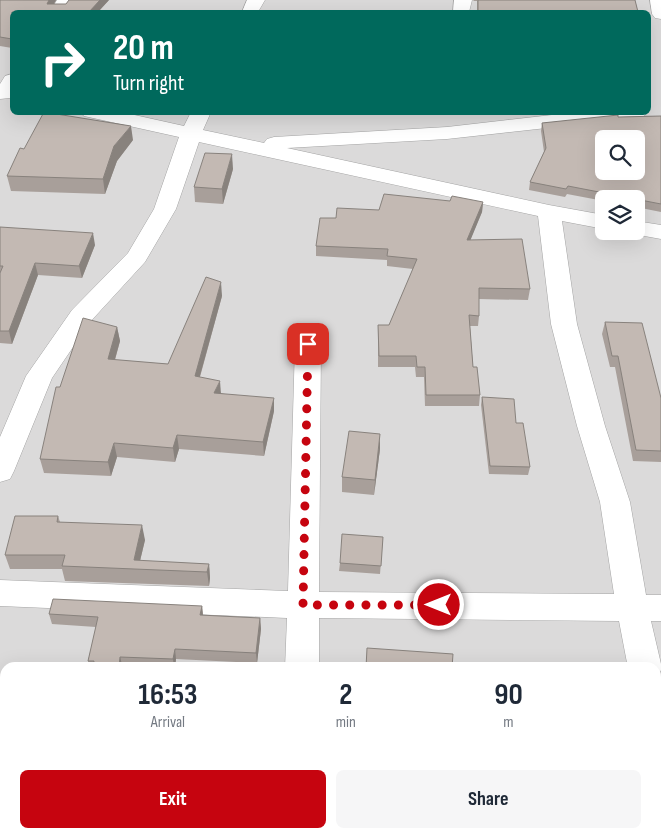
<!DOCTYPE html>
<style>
body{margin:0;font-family:"Sofia Sans Condensed",sans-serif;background:#f6f6f7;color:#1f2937;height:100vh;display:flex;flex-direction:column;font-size:19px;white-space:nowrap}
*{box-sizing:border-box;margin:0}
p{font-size:16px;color:#747a83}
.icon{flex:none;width:28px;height:28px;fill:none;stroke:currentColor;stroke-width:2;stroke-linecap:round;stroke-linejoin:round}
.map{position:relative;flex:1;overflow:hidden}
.side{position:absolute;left:0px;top:662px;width:661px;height:176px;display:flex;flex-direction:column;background:#fff;border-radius:15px 15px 0 0;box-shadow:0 5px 20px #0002}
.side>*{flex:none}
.guide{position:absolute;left:10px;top:10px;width:641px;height:105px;border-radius:8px;box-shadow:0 5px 20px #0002;background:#00695c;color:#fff;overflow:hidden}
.fabs{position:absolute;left:595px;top:130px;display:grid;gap:10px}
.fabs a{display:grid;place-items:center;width:50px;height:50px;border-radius:8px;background:#fff;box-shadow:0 5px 20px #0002;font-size:25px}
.pin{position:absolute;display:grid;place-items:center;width:42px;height:42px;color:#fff;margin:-21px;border-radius:10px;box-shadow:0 2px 8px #0006}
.me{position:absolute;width:55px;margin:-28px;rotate:270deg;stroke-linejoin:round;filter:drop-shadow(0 0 4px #0008)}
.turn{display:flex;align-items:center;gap:18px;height:105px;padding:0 20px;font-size:22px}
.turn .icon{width:65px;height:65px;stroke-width:2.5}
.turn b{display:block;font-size:35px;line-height:42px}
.eta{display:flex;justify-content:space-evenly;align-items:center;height:85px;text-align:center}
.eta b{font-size:30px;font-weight:700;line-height:35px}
.button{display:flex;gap:10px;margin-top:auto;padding:10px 20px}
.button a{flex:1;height:58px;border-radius:8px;background:#c6040f;color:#fff;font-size:20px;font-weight:700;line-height:58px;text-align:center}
.button a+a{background:#f6f6f7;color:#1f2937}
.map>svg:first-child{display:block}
</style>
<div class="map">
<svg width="661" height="838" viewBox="0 0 661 838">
<rect width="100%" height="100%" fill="#eeeae3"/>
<!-- residential -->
<path fill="#dbdada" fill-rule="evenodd" d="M0 0H661V838H0ZM12 12H649V112H12ZM604 139H636V171H604ZM604 199H636V231H604ZM5 668H656V834H5Z"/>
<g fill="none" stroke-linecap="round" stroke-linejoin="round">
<defs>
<g id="minor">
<path d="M57 0H75L66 12H50Z"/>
<path d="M247 0H265L258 12H242Z"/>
<path d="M454 0H472L469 12H453Z"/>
<path d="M650 0H661V19L655 18 652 14Z"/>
<path d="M12 74V94L10 98 0 99V84L5 76Z"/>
<path d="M81 112H121L184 126 191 112H211L203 130 264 143 267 139 274 137 447 127 578 112H647L644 116 637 118 447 139 287 148 549 205 604 215V229L562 221 577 324 605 426 630 502 646 595H661V621H651L661 664V670L657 678 656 668H628L619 621 319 618V668H285L287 618 0 606V580L288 591 295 344 299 338 308 336 317 338 321 344 319 592 614 594 600 502 577 426 551 324 538 216 199 142 176 209 145 262 90 322 52 378 14 471 10 479 0 482V437L26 376 72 310 128 253 154 209 179 137 84 116Z"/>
<path d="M636 221 661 225V239L628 233 627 231H636Z"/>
<path d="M656 707 661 709V762L656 760Z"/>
<rect x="278" y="834" width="38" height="4"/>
</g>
</defs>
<!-- minor casing -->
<use href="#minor" stroke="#a4a4a4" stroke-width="1"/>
<!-- minor -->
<use href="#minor" fill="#fff" fill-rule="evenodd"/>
</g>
<!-- wall -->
<g fill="#a89f9a">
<path d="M0 0H56L54 4H66L69 0H109L98 12H12V48L0 46Z"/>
<path d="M473 0H635L638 12H477V1H474Z"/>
<path d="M661 116V212L636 207V199H604V201L567 194 565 197 529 190 530 182 544 152 541 131 542 123 618 117Z"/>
<path d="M133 140 117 161 105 194 11 191 7 176Z"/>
<path d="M233 169 223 204 195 202 194 187Z"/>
<path d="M450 201 483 202 482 212 470 240 530 289 528 300 479 299V316L478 326H470L473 367 480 395 479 406H425L424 377H416L415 367H378V325H389L413 269 387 266V260L316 256V246L336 218 379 210Z"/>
<path d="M0 227 95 245 82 278 38 275 12 344 0 343Z"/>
<path d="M222 296 200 377 221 393 274 411 264 456 179 449 175 462 117 457 111 476 44 473 40 459 60 387 117 327 120 341 115 360 168 364Z"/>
<path d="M605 322 661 398V462L633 461 615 367H610L602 334Z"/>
<path d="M482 397 516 423 530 467 528 475 489 474 481 405Z"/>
<path d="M380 449 374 495 342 492V477Z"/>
<path d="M58 516 60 522 145 540 140 561 209 564 210 578 209 586 65 581 62 569H10L5 555Z"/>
<path d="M383 537 380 574 339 571 340 563Z"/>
<path d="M202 606 203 615 260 618 261 629 257 663 176 659 175 668H90L88 661 96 627 52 624 49 614Z"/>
<path d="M0 684H5L4 820H0Z"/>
</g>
<!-- shaded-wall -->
<g fill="#88827d">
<path d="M49 0H56L49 12 47 4Z"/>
<path d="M100 0H109L98 12H89Z"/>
<path d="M539 112H557L538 115Z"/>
<path d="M131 126 133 140 117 161 105 194 103 179 114 146Z"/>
<path d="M232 154 233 169 223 204 222 189Z"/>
<path d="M483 202 482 212 466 251 467 240Z"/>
<path d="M93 233 95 245 82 278 79 266Z"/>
<path d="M35 263 38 275 12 344 9 331Z"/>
<path d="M221 282 222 296 196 390 195 376Z"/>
<path d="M117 327 120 341 111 373 108 359Z"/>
<path d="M220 381 221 394 214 393Z"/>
<path d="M274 398V411L264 456 263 442Z"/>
<path d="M380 434V449L374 495 375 480Z"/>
<path d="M177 435 179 449 175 462 173 448Z"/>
<path d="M114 443 117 457 111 476 108 462Z"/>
<path d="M142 525 145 540 138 569 134 560Z"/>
<path d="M209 564 210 578 209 586 207 572Z"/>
<path d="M202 606 203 616 200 615Z"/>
<path d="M260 618 261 629 257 663 256 653Z"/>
<path d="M175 649 176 659 175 668H174L173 659Z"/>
<path d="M120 657 123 668H119Z"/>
<path d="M5 784V817L4 820 0 810V806Z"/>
</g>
<!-- building -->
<g fill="#c3b9b3" stroke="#88827d" fill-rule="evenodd">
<path d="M0 0H49L47 4H66L69 0H100L89 12H12V39L0 37Z"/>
<path d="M478 0H635L638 12H478Z"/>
<path d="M44 112 131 126 114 146 103 179 7 176 20 148 24 149Z"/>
<path d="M618 115V117L661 116V204L568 186 566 189 530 182 546 148 542 123ZM604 139H636V171H604Z"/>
<path d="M205 153 232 154 222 189 194 187Z"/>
<path d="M384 194 450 201 452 196 483 202 467 240 522 239 530 289 479 288V316L469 315 473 367H477L480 395H426L425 367H417L416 356H379L378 325H389L417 259 387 256 388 249 316 246 320 218H336L337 208 379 210Z"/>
<path d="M0 227 93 233 79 266 35 263 9 331H0V273L3 266H0Z"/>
<path d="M206 277 221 282 195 376 220 381 214 393 274 398 263 442 177 435 173 448 114 443 108 462 40 459 56 387H60L83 318 117 327 108 359 168 364Z"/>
<path d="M605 322 642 323 661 398V451L636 450 618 356H612Z"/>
<path d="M482 397 514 399 516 423H523L530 467 490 466Z"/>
<path d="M349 431 380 434 375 480 342 477Z"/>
<path d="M15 516H58L57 522 142 525 134 560 209 564 207 572 62 566 65 555H5Z"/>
<path d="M342 534 383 537 381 566 340 563Z"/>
<path d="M53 599 202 606 200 615 260 618 256 653 175 649 173 659 120 657 119 668H93L94 661H88L98 617 49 614Z"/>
<path d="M367 648 453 654 452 668H366Z"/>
<path d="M0 684H5V784L0 806Z"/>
<path d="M126 834H174L173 838H126Z"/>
</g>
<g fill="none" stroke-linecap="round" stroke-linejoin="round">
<!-- route -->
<path stroke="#c6040f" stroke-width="9" stroke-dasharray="0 16.2" d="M308 344 303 605H439"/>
</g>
</svg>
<div class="fabs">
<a><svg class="icon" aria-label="search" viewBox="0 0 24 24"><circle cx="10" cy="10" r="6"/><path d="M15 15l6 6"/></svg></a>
<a><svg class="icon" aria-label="layers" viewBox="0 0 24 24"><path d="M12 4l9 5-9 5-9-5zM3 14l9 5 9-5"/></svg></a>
</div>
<div class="pin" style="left:308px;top:344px;background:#d93025"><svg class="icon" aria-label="arrive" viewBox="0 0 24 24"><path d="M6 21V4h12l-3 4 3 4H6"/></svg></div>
<svg class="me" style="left:439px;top:605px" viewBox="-20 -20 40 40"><circle r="17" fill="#c6040f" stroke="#fff" stroke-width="3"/><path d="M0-11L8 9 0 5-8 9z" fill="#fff"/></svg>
<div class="guide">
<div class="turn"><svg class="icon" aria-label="right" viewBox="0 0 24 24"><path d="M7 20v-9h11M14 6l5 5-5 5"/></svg><div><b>20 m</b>Turn right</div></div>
</div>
<section class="side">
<div class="eta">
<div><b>16:53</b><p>Arrival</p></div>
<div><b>2</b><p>min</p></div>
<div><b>90</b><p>m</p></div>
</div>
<div class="button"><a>Exit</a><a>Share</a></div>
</section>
</div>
